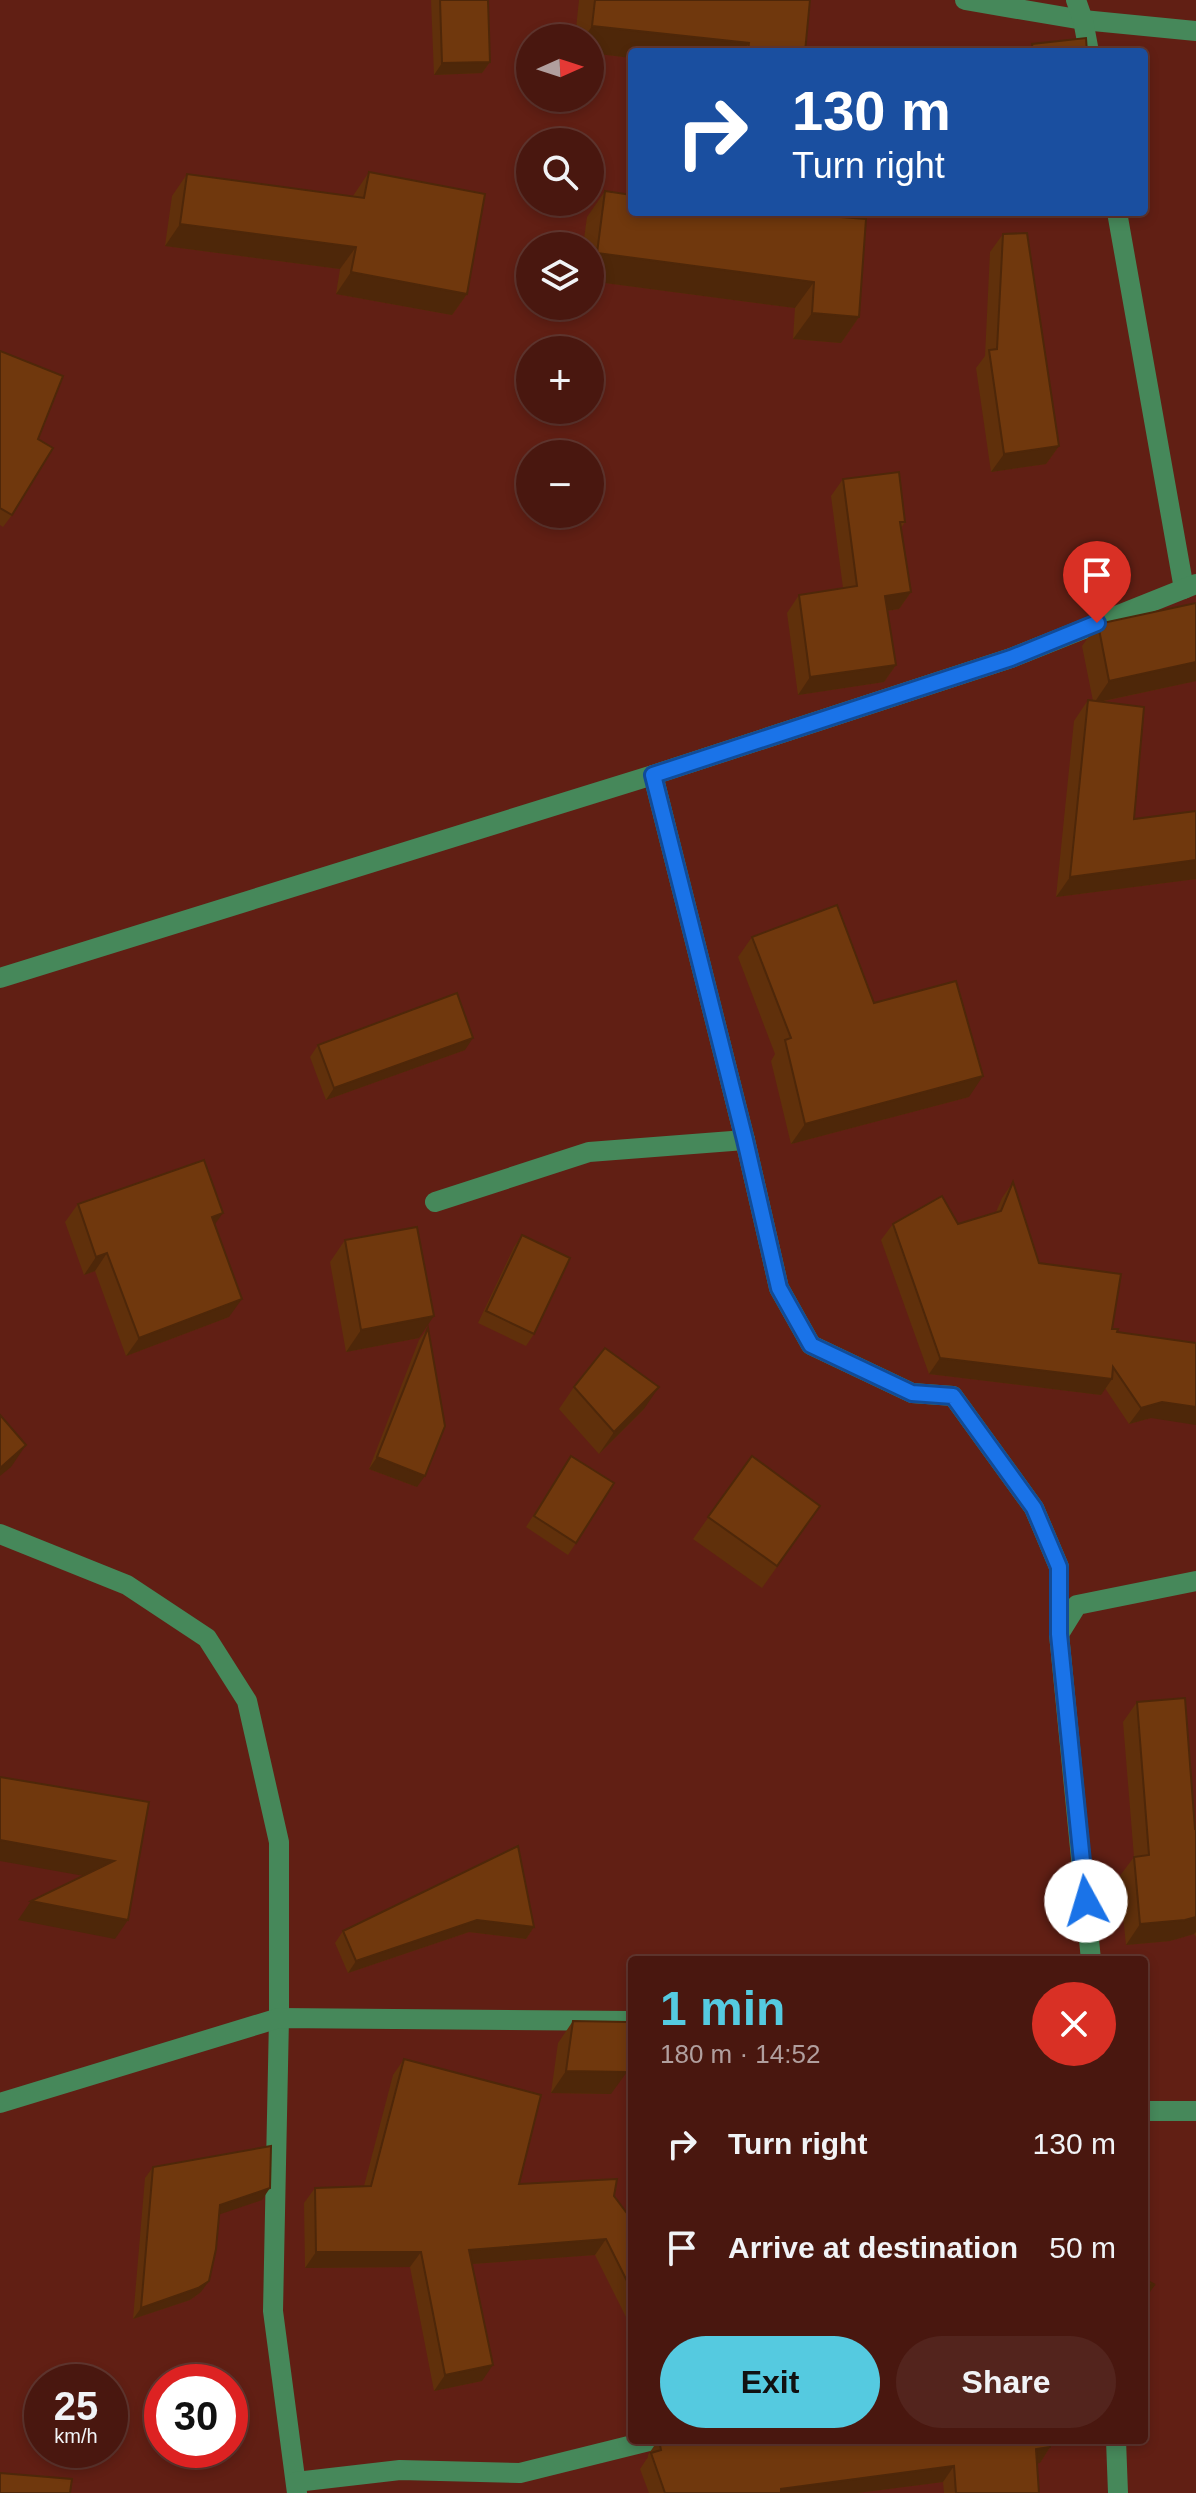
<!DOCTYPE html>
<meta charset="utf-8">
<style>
body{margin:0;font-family:Arial,sans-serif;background:#53241d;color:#f1f3f6;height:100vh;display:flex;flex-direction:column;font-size:30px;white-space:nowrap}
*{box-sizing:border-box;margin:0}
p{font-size:26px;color:#b19f9e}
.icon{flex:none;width:44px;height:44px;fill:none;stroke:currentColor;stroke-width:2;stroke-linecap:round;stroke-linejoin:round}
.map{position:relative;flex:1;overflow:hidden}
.panel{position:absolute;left:628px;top:1956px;width:520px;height:488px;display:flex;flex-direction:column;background:#49170f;border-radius:8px;box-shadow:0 4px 12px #0003,0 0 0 2px #61362f}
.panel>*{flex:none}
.guide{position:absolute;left:628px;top:48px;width:520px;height:168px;border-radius:8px;box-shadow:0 4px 12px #0003,0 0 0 2px #61362f;background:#1a4fa0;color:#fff;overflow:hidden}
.needle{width:52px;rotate:87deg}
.buttons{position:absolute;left:516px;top:24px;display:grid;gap:16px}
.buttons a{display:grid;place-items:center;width:88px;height:88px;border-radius:50%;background:#49170f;box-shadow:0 4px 12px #0003,0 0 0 2px #61362f;font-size:40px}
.speed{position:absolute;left:24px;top:2364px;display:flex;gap:16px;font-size:40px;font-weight:700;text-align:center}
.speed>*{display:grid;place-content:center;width:104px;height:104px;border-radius:50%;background:#49170f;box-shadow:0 4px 12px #0003,0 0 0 2px #61362f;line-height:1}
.speed small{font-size:20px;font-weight:400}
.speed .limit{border:12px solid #d22;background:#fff;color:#111}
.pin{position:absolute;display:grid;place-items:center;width:68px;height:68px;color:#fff;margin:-82px -34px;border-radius:50% 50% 50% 0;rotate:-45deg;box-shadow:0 0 8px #0007}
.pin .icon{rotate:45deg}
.me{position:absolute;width:88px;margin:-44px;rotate:354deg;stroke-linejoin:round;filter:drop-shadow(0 0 6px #0008)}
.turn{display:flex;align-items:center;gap:28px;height:168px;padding:0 32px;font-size:36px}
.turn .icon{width:104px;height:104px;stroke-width:2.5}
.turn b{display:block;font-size:56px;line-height:68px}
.round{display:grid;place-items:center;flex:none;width:84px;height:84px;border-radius:42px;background:#53241d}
.summary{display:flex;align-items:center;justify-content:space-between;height:136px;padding:0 32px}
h1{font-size:48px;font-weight:700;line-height:60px;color:#55cae0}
.button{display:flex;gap:16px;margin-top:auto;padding:16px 32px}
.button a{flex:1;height:92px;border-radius:48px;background:#55cae0;color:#111;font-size:32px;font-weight:700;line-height:92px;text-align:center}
.button a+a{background:#53241d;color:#f1f3f6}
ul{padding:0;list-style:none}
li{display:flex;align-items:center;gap:24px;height:104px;padding:0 32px}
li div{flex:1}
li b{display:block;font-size:30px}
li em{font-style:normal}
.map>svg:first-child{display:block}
</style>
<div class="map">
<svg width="1196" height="2493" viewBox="0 0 1196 2493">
<rect width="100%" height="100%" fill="#611f14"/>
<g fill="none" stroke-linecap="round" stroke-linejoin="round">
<!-- minor -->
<g stroke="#46885a" stroke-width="20">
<path d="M965 0 1083 20 1196 31"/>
<path d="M1076 0 1083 20 1089 52"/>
<path d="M1117 212 1184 589"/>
<path d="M653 775 745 1140 779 1288 811 1345 912 1393 953 1396 1034 1508 1059 1567V1634L1091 1960"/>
<path d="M0 978 653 775 1011 658 1196 584"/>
<path d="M435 1202 589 1152 745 1140"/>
<path d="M0 1534 127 1585 207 1638 247 1701 279 1842V2018L273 2311 297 2493"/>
<path d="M1059 1634 1077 1605 1196 1581"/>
<path d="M0 2103 279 2018 632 2021"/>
<path d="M1144 2111H1196"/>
<path d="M1116 2440 1118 2493"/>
<path d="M296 2482 400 2470 520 2473 653 2440"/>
</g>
</g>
<!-- wall -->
<g fill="#60300b">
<path d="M431 0H488L490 62 482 73 434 75Z"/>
<path d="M579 0H810L805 52H632V58L590 53V38H575Z"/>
<path d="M369 172 467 294 452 315 336 294 340 269 165 246 172 196 187 174 353 196Z"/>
<path d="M605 191 632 212 791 213 859 317 841 343 793 339 795 308 590 281V246H583L587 217Z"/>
<path d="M1003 234 1059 446 1046 464 991 472 976 368 985 356 990 252Z"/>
<path d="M0 351 38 439 12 515 3 527 0 525Z"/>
<path d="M843 479 905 522 901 528 911 592 899 609 887 611 896 665 884 682 798 695 787 613 799 595 843 588 831 496Z"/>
<path d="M1196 603V681L1100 702 1134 819 1196 811V879L1056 897 1074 721 1088 700 1093 701 1082 646 1098 624Z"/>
<path d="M752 937 874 1003 969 1097 791 1144 771 1061 775 1054 738 957Z"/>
<path d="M318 1045 465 1050 326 1100 310 1057Z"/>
<path d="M1013 1182 1039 1263 1117 1332 1151 1418 1129 1424 1105 1388 1101 1395 929 1374 881 1240 893 1224H958L996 1212 1002 1198Z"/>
<path d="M78 1204 215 1225 229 1317 126 1356 95 1271 84 1275 65 1222Z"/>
<path d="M522 1235 534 1334 526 1346 478 1323 514 1247Z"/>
<path d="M345 1240 419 1338 346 1352 330 1262Z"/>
<path d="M428 1328 417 1487 369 1469 419 1340Z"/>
<path d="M574 1387 644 1409 599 1454 559 1409Z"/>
<path d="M571 1456 576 1543 568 1555 526 1527Z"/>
<path d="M752 1456 820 1506 762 1588 693 1539Z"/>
<path d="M1137 1702 1195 1829H1196V1937L1194 1934 1170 1941 1126 1945 1119 1877 1134 1857 1123 1722Z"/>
<path d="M534 1927 526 1939 469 1932 348 1973 335 1943 343 1931Z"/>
<path d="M573 2021 611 2094 551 2093 558 2043Z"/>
<path d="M404 2059 519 2184 614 2196 632 2220V2329L595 2255 472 2264 482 2381 434 2391 410 2267 305 2268 304 2203 315 2188 364 2186 393 2075Z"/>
<path d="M153 2167 262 2200 219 2214 201 2292 190 2300 133 2319 145 2178Z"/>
<path d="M658 2440H1050V2447L1040 2463H1037L1039 2493H944L943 2482 857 2493H649L640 2469 648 2457V2455Z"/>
</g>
<!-- shaded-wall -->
<g fill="#4e2709">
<path d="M592 26 749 43 742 52H632V58L590 53V38H584Z"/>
<path d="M490 62 482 73 434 75 442 63Z"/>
<path d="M180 224 356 247 340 269 165 246Z"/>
<path d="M597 253 814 282 795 308 590 281V263Z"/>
<path d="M351 272 467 294 452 315 336 294Z"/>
<path d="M812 313 859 317 841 343 793 339Z"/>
<path d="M1059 446 1046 464 991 472 1004 454Z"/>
<path d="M911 592 899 609 873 613 885 596Z"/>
<path d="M1196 662V681L1094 703 1109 681Z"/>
<path d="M896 665 884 682 798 695 810 677Z"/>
<path d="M1196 860V879L1056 897 1070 877Z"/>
<path d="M473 1038 465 1050 326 1100 334 1088Z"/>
<path d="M983 1076 969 1097 791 1144 805 1124Z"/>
<path d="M223 1213 210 1231 212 1217Z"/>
<path d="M107 1253 95 1271 84 1275 96 1257Z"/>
<path d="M242 1299 229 1317 126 1356 139 1338Z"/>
<path d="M434 1316 419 1338 346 1352 361 1330Z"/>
<path d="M940 1358 1112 1379 1101 1395 929 1374Z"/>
<path d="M659 1387 644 1409 599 1454 614 1432Z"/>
<path d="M1162 1402 1196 1407V1425L1151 1418 1129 1424 1141 1408Z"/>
<path d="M26 1445 11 1467 0 1476V1468Z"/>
<path d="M377 1457 425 1476 417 1487 369 1469Z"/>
<path d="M0 1840 114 1861 101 1879 0 1861Z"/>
<path d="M31 1901 128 1920 115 1939 18 1920Z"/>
<path d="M1196 1917V1932L1194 1934 1170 1941 1126 1945 1140 1924Z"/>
<path d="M477 1920 534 1927 526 1939 469 1932 348 1973 356 1961Z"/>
<path d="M566 2071 627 2072 611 2094 551 2093Z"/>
<path d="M270 2188 262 2200 212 2217 220 2205Z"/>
<path d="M606 2239 595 2255 458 2265 469 2250Z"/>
<path d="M316 2252H421L410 2267 305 2268Z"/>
<path d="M209 2281 201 2292 190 2300 133 2319 141 2308Z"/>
<path d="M1144 2285H1155L1144 2300Z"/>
<path d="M493 2365 482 2381 434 2391 445 2375Z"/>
<path d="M1050 2447 1040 2463 1025 2465 1036 2449Z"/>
<path d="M954 2466 943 2482 857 2493H778L781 2489Z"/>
</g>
<!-- building -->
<g fill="#70380d" stroke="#4e2709" stroke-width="2">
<path d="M440 0H488L490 62 442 63Z"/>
<path d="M595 0H810L805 52H748L749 43 592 26Z"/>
<path d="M1086 38 1087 52H1033L1032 44Z"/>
<path d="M369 172 485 194 467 294 351 272 356 247 180 224 187 174 364 198Z"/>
<path d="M605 191 632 195V212H791V213L866 219 859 317 812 313 814 282 597 253Z"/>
<path d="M1027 233 1059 446 1004 454 989 350 997 349 1003 234Z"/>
<path d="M0 351 63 376 38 439 53 448 12 515 0 508Z"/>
<path d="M899 472 905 522H900L911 592 885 596 896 665 810 677 799 595 857 586 843 479Z"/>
<path d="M1196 603V662L1109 681 1098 624Z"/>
<path d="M1088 700 1144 707 1134 819 1196 811V860L1070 877Z"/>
<path d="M837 905 874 1003 956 981 983 1076 805 1124 785 1040 791 1038 752 937Z"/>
<path d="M457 993 473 1038 334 1088 318 1045Z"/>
<path d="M204 1160 223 1213 212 1217 242 1299 139 1338 107 1253 96 1257 78 1204Z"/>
<path d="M1013 1182 1039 1263 1121 1274 1112 1329H1118L1117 1332 1196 1343V1407L1162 1402 1141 1408 1113 1367 1112 1379 940 1358 893 1224 942 1196 958 1224 1001 1211Z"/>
<path d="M417 1227 434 1316 361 1330 345 1240Z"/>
<path d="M522 1235 570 1258 534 1334 486 1311Z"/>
<path d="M428 1328 445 1426 425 1476 377 1457Z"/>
<path d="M605 1348 659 1387 614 1432 574 1387Z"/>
<path d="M0 1415 26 1445 0 1468Z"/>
<path d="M571 1456 614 1483 576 1543 534 1516Z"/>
<path d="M752 1456 820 1506 777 1566 708 1517Z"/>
<path d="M1185 1698 1195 1829H1196V1917L1185 1920 1140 1924 1134 1857 1149 1855 1137 1702Z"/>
<path d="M0 1777 149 1802 128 1920 31 1901 114 1861 0 1840Z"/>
<path d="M518 1846 534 1927 477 1920 356 1961 343 1931Z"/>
<path d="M573 2021 627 2022V2072L566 2071Z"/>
<path d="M404 2059 541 2095 519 2184 617 2179 614 2196 632 2220V2291L606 2239 469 2250 493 2365 445 2375 421 2252H316L315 2188 371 2186Z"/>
<path d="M271 2146 270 2188 220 2205 216 2249 209 2281 198 2288 141 2308 153 2167Z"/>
<path d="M1144 2279 1155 2285H1144Z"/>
<path d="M659 2440H1050V2447L1036 2449 1039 2493H956L954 2466 781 2489V2493H665L651 2453 661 2450Z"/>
<path d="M0 2473 72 2479 70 2493H0Z"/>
</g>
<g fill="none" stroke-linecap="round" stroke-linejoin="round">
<defs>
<path id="route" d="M1086 1901 1059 1634V1567L1034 1508 953 1396 912 1393 811 1345 779 1288 745 1140 653 775 1011 658 1097 623"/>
</defs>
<!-- route casing -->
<use href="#route" stroke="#114b97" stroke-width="20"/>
<!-- route -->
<use href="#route" stroke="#1a73e8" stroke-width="14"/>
</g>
</svg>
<div class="buttons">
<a><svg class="needle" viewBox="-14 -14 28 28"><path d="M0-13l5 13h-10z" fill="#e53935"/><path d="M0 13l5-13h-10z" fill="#b19f9e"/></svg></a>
<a><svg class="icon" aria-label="search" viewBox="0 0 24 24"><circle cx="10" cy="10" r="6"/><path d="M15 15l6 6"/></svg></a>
<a><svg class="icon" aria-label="layers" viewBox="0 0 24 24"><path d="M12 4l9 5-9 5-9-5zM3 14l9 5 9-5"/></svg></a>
<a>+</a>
<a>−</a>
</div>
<div class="speed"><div>25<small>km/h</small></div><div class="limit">30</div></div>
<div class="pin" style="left:1097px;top:623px;background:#d93025"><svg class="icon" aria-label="arrive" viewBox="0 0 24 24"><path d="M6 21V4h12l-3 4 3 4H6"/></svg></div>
<svg class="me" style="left:1086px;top:1901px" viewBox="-20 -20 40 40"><circle r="19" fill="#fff"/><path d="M0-13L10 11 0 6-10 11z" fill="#1a73e8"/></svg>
<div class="guide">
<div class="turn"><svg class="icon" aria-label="right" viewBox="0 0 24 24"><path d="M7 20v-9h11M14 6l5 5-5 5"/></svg><div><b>130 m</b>Turn right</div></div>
</div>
<section class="panel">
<div class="summary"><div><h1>1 min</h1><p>180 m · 14:52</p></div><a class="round" style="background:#d93025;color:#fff"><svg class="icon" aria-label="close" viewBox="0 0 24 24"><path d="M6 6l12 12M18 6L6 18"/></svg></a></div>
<ul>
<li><svg class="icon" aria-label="right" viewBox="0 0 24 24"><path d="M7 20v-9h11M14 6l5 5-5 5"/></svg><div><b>Turn right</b></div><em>130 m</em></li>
<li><svg class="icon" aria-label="arrive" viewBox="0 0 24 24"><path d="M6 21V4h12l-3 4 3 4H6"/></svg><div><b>Arrive at destination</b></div><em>50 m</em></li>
</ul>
<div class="button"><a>Exit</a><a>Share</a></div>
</section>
</div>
